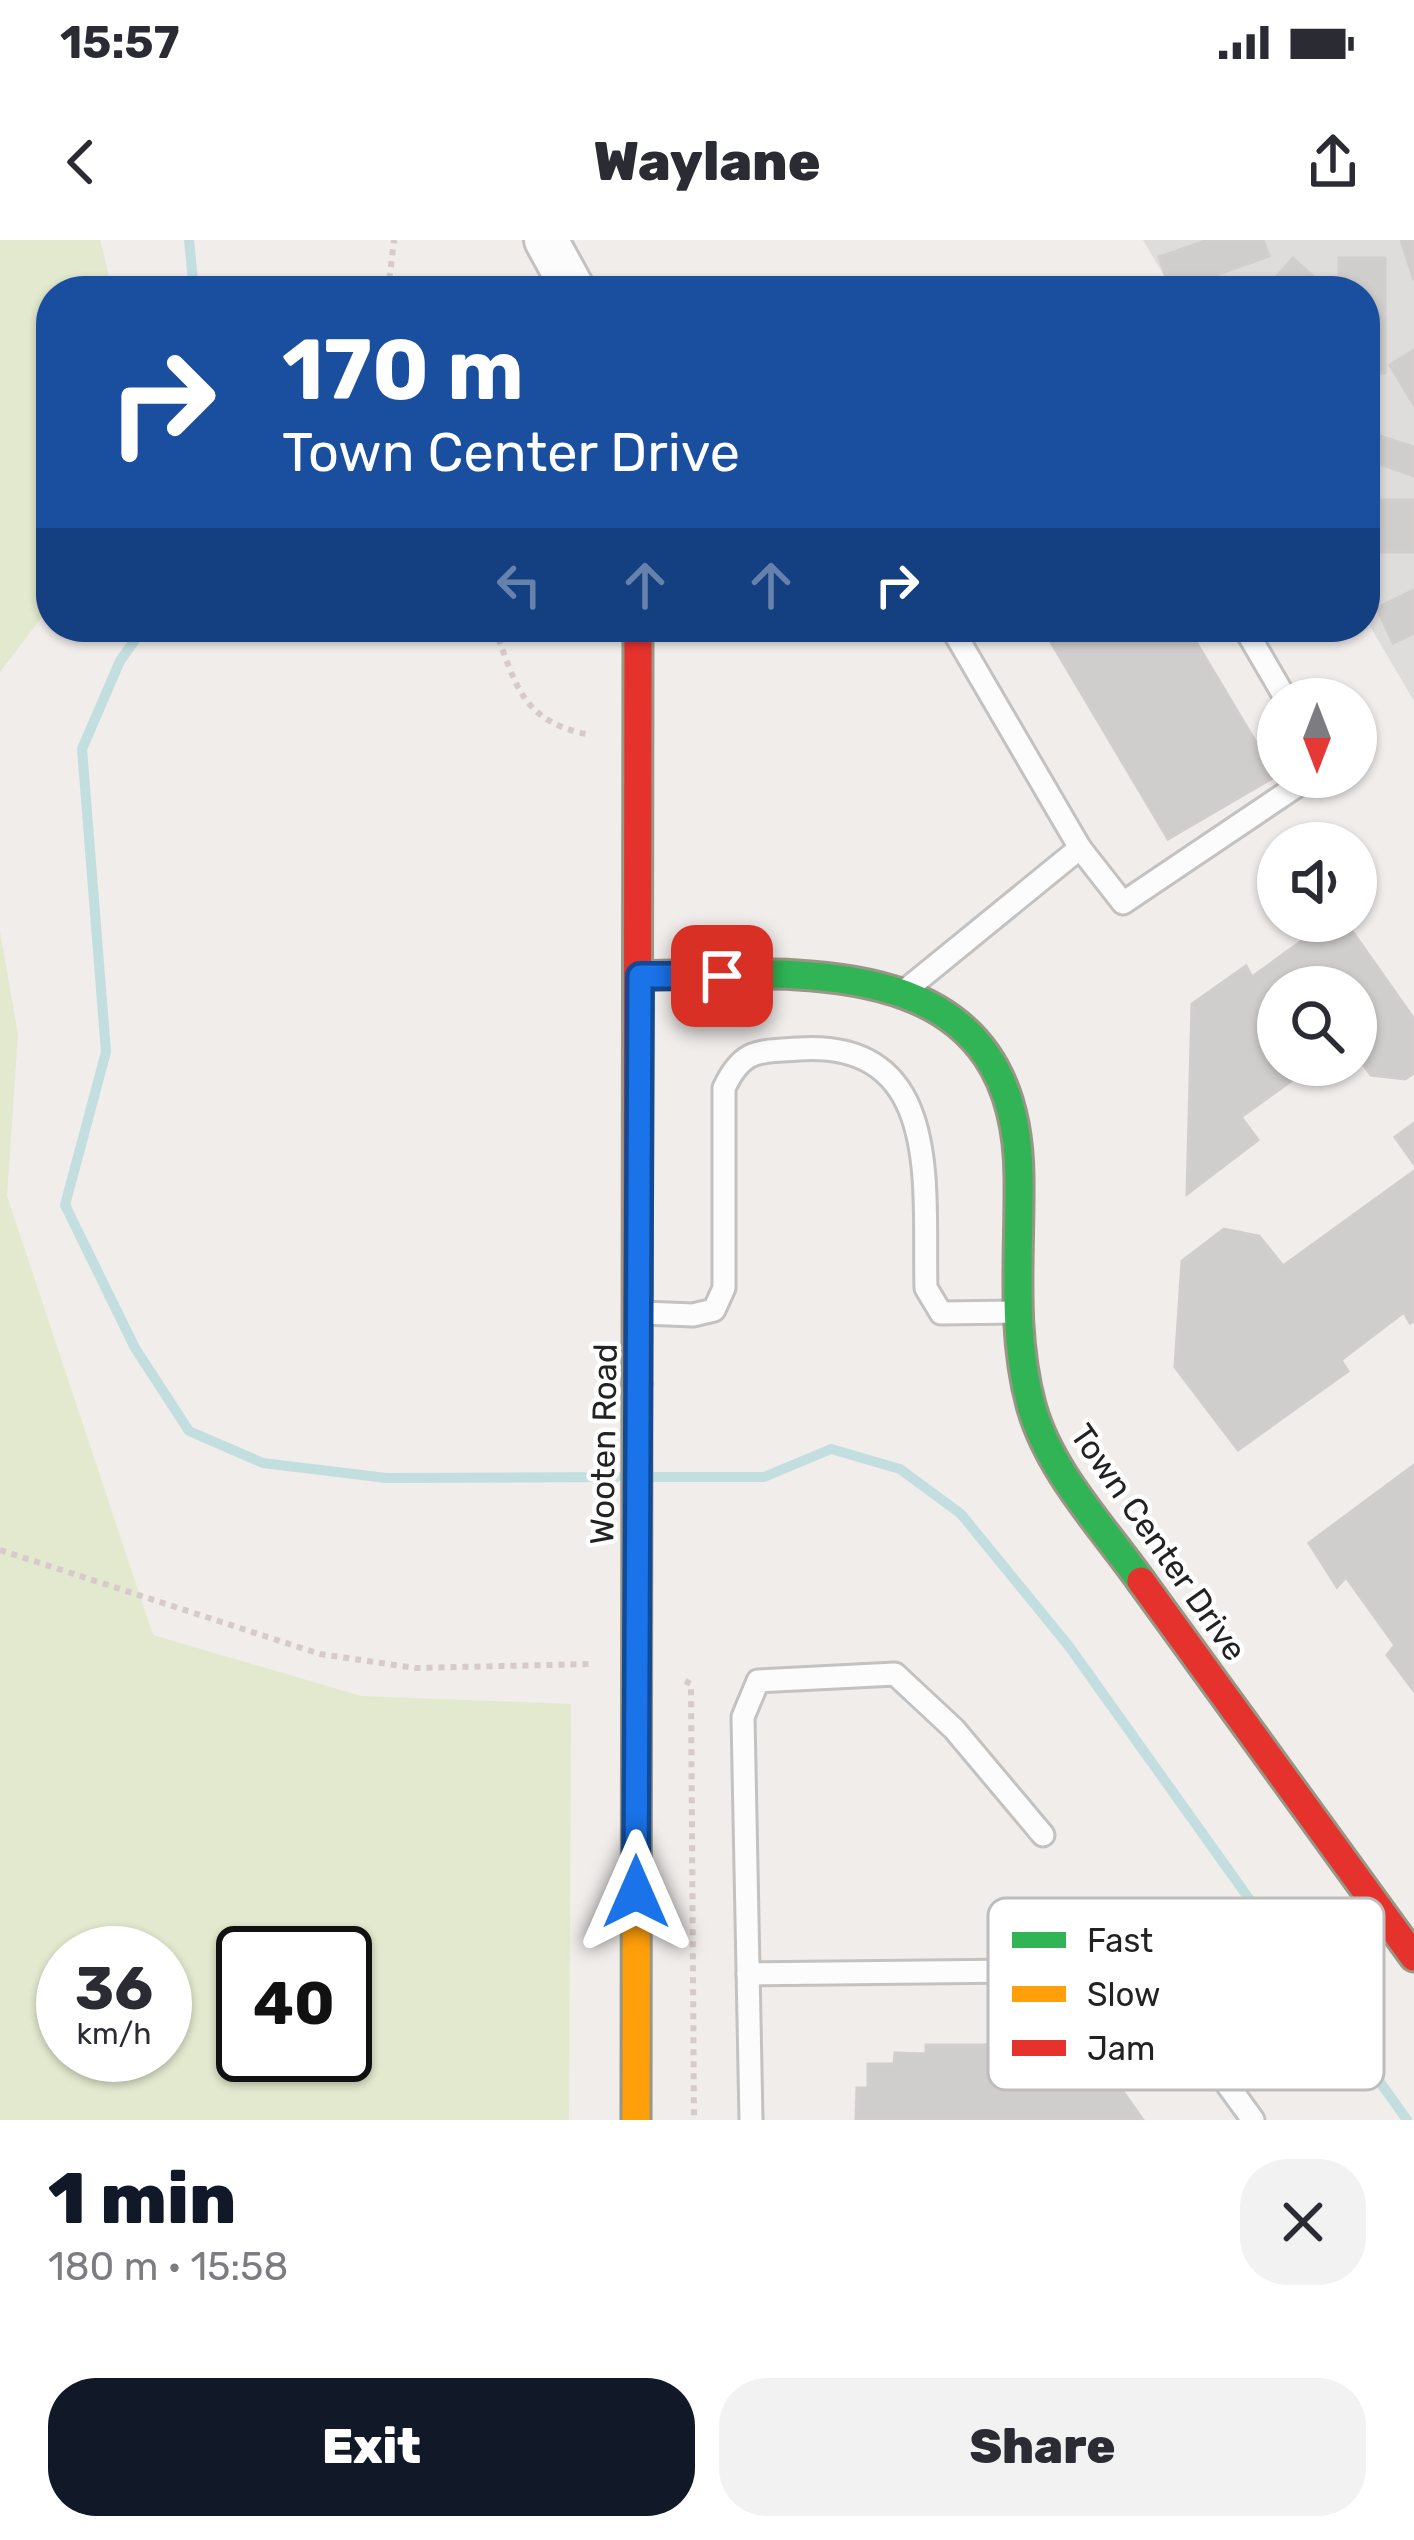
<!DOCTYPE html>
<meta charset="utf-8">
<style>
body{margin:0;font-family:Rubik,sans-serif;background:#f2f2f3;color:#2b2b33;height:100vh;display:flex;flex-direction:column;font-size:45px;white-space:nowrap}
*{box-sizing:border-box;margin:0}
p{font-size:39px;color:#7c7c81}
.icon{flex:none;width:66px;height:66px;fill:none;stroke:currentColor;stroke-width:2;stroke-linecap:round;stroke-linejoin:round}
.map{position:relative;height:1880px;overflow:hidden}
.drawer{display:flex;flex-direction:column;background:#fff;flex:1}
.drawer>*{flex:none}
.guide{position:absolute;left:36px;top:36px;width:1344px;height:366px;border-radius:48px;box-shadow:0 3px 9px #0004;background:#1a4fa0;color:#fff;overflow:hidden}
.needle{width:78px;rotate:180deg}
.controls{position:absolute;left:1257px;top:438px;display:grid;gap:24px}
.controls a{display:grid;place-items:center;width:120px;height:120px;border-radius:50%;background:#fff;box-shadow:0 3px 9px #0004;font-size:60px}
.speed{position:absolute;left:36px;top:1686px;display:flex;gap:24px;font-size:60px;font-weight:700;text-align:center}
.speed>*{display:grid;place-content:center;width:156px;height:156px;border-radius:50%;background:#fff;box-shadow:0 3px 9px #0004;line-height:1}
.speed small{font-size:30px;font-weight:400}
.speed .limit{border:6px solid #111;border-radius:18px;background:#fff;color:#111}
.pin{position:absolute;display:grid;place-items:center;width:102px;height:102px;color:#fff;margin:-51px;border-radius:24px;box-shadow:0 6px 18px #0006}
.me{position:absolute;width:132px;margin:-66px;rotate:0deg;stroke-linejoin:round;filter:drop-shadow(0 0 9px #0008)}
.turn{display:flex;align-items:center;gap:42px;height:252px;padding:0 48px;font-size:54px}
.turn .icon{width:156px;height:156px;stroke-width:2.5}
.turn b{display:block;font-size:84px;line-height:102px}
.lanes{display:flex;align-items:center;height:114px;padding:0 48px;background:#0003;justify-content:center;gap:60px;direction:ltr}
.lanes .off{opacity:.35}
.round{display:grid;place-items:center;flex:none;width:126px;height:126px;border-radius:48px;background:#f2f2f3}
.headline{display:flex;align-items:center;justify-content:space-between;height:204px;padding:0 48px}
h1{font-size:72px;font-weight:800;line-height:90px;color:#111827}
.action{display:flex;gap:24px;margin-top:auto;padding:24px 48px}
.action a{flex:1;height:138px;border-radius:48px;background:#111827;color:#fff;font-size:48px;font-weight:800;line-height:138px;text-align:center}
.action a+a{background:#f2f2f3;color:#2b2b33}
.status{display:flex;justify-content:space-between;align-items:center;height:84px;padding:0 60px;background:#fff;direction:ltr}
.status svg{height:33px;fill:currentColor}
header{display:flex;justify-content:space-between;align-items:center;height:156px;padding:0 48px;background:#fff;font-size:54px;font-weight:800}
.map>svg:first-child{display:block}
</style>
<div class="status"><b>15:57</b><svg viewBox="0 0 49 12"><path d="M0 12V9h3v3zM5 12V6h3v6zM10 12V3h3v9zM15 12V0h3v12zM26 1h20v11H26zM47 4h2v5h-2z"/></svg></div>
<header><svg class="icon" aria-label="back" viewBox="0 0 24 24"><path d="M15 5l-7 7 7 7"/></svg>Waylane<svg class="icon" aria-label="share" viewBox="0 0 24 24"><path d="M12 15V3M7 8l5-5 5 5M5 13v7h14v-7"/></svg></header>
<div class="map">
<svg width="1414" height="1880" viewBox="0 0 1414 1880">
<rect width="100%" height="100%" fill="#f0edeb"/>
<!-- residential -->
<path fill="#dfdddc" d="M1143 0H1414V461L1365 378V51H1173Z"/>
<!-- grass -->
<g fill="#e2e9ce" fill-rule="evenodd">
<path d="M0 0H100L113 51H51V365L0 432Z"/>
<path d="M0 692 18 794 7 956 153 1395 361 1456 571 1464 569 1880H0ZM63 1713H165V1815H63ZM243 1713H345V1815H243Z"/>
</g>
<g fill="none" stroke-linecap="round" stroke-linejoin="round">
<!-- stream -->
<g stroke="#c2dede" stroke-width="10">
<path d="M189 0 194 51"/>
<path d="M144 387 120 421 82 509 106 812 65 965 135 1108 189 1191 263 1223 386 1238 617 1237"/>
<path d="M654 1237H764L831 1209 900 1229 961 1274 1068 1405 1407 1880"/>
</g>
</g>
<!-- building -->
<g fill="#d0cecc" stroke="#d2cecd" stroke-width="3">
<path d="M1208 0H1263L1269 16 1171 51 1159 17Z"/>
<path d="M1401 0H1414V40Z"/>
<path d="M1293 18 1325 47 1264 51Z"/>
<path d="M1339 18H1385V133H1365V51H1339Z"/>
<path d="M1414 110V165L1390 125Z"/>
<path d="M1365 191 1414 207V236L1365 219Z"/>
<rect x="1365" y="260" width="49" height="52"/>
<path d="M1414 350V393L1393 403 1377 368Z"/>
<path d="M1042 387H1187L1276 536 1168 599Z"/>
<path d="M1315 681H1345L1414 779V833L1405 839 1371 835 1356 814V747H1278V825H1313L1241 877 1258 900 1187 954 1192 764 1246 726 1252 737 1321 687Z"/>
<path d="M1414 883V924L1395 897Z"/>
<path d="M1414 931V1081L1410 1083 1404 1072 1341 1120 1348 1131 1238 1210 1175 1127 1182 1021 1224 989 1259 996 1283 1026Z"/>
<path d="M1414 1225V1451L1387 1415 1395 1405 1346 1337 1337 1347 1309 1303Z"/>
<path d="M926 1805H991L992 1815 1098 1816 1143 1880H856L857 1848H868V1824H894L895 1813 926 1814Z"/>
</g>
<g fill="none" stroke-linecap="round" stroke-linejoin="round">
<defs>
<g id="lane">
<path d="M1244 387 1286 459"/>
<path d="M1080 608 1123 663 1310 537"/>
<path d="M907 749 1080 608 951 387"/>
<path d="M643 1073 693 1075 714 1070 724 1048V848C743 808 758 812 799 809 945 800 923 949 926 1048L941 1073 1018 1072"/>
<path d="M748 1734 1112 1730 1203 1811 1253 1880"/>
<path d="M751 1880 743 1477 758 1441 895 1434 954 1489 1043 1595"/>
</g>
<path id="street" d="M546 0 574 51"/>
<path id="fast" d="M640 736C806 732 1018 710 1019 938 1020 1013 1011 1091 1031 1165 1049 1231 1102 1286 1141 1341"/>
<path id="slow" d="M636 1880 637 1144"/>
<g id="jam">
<path d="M637 1144 638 387"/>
<path d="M1141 1341 1414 1717"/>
</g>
</defs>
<!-- lane casing -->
<use href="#lane" stroke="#c3c2c1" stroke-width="27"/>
<!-- street casing -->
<use href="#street" stroke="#c3c2c1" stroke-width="48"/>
<!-- fast casing -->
<use href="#fast" stroke="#999685" stroke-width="33"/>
<!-- slow casing -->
<use href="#slow" stroke="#999685" stroke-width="33"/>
<!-- jam casing -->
<use href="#jam" stroke="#999685" stroke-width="33"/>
<!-- path -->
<g stroke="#d6cacb" stroke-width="6" stroke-dasharray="6 6" stroke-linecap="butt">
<path d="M388 51 394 0"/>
<path d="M494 387C517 446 521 482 591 495"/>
<path d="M0 1310 320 1414 415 1428 591 1424"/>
<path d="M685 1441 691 1444 694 1880"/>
</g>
<!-- lane -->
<use href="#lane" stroke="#fdfcfc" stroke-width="21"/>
<!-- street -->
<use href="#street" stroke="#fdfcfc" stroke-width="42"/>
<!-- fast -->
<use href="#fast" stroke="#30b455" stroke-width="27"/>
<!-- slow -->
<use href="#slow" stroke="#ff9f0a" stroke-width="27"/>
<!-- jam -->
<use href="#jam" stroke="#e5322d" stroke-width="27"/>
</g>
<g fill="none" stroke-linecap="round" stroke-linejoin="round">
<defs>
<path id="route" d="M636 1652 640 736H722"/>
</defs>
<!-- route casing -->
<use href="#route" stroke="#114b97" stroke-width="30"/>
<!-- route -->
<use href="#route" stroke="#1a73e8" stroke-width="21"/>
</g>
<g text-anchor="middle" stroke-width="9" stroke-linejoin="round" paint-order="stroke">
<!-- street labels -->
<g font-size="33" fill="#222" stroke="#fff">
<text transform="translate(603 1204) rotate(-89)" y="12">Wooten Road</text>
<text transform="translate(1159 1302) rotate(55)" y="12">Town Center Drive</text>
</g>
</g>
<!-- legend -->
<rect x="988" y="1658" width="396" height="192" rx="18" fill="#fff" stroke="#bdbdbd" stroke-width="3"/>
<rect x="1012" y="1692" width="54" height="16" fill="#30b455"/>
<rect x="1012" y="1746" width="54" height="16" fill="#ff9f0a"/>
<rect x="1012" y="1800" width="54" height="16" fill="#e5322d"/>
<g font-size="33" fill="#222">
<text x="1087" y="1712">Fast</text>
<text x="1087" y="1766">Slow</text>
<text x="1087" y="1820">Jam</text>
</g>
</svg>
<div class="controls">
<a><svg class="needle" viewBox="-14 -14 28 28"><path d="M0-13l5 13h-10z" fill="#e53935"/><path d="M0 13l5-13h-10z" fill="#7c7c81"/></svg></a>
<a><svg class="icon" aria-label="sound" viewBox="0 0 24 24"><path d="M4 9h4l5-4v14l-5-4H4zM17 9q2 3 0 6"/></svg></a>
<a><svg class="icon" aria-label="search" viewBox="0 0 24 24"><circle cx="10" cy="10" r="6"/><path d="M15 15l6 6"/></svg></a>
</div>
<div class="speed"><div>36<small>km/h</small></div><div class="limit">40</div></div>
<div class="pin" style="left:722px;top:736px;background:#d93025"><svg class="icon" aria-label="arrive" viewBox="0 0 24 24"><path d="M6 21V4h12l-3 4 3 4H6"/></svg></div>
<svg class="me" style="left:636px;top:1652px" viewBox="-20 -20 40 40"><path d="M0-17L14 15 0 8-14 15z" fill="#1a73e8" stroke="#fff" stroke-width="4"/></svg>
<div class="guide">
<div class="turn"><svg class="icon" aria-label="right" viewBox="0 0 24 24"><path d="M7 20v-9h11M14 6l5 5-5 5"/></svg><div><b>170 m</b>Town Center Drive</div></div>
<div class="lanes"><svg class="icon off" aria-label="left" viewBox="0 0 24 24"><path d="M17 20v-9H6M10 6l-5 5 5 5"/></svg><svg class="icon off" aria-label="ahead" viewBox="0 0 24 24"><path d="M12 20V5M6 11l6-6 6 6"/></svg><svg class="icon off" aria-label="ahead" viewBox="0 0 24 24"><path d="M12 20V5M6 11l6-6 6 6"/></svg><svg class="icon" aria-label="right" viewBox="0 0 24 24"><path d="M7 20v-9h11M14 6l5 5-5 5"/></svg></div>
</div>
</div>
<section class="drawer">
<div class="headline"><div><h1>1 min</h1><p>180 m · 15:58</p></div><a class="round"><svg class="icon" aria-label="close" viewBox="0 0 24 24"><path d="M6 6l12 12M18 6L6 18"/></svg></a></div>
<div class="action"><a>Exit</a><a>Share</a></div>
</section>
